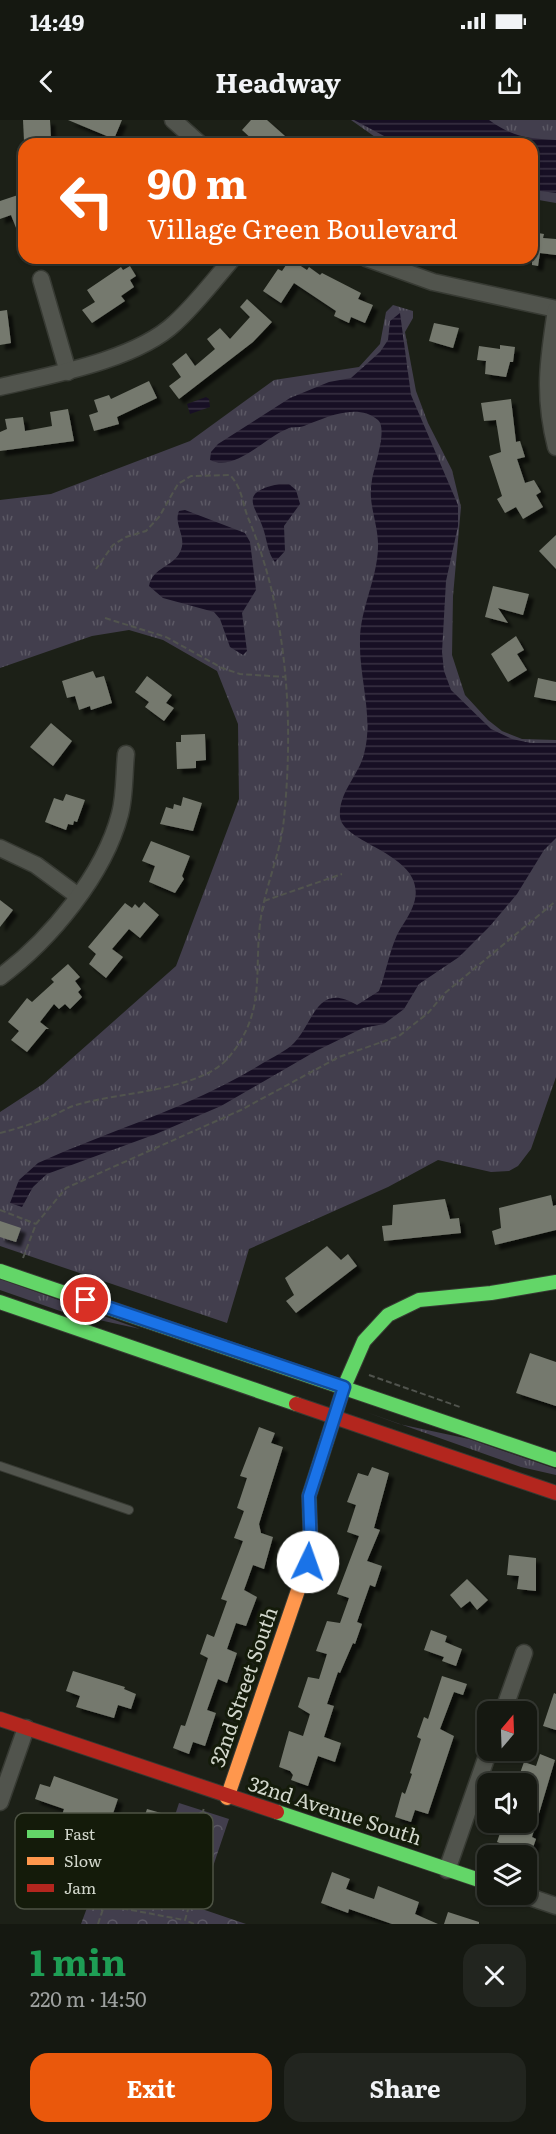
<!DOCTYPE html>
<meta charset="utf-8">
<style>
body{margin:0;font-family:Literata,serif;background:#22251f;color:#f1f3f6;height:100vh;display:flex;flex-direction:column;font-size:22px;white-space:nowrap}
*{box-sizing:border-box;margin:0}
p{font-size:20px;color:#9da09f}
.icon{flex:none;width:33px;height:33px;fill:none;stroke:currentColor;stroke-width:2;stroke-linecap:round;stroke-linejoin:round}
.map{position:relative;height:1804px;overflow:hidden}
.details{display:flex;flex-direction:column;background:#151811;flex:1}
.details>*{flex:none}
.banner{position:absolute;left:18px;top:18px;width:520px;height:126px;border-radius:18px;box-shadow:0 2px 4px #0004,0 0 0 2px #343731;background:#ea580c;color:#fff;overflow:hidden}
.needle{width:39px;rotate:19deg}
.fabs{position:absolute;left:477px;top:1581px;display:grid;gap:12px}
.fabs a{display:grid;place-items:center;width:60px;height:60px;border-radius:12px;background:#151811;box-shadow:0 2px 4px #0004,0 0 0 2px #343731;font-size:30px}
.pin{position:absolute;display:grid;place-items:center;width:51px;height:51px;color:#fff;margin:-26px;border:3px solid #fff;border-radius:50%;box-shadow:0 2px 6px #0007}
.me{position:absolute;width:66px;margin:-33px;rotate:3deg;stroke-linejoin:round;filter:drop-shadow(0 0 4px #0008)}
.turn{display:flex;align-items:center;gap:21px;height:126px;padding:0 30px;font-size:27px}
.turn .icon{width:78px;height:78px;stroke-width:2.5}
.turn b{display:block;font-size:42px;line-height:51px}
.round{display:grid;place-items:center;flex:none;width:63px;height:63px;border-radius:18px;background:#22251f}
.headline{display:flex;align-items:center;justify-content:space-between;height:102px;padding:0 30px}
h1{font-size:36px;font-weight:700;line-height:45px;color:#1e9e55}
.primary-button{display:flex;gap:12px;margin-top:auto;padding:12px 30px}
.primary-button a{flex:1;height:69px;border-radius:18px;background:#ea580c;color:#fff;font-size:24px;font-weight:700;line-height:69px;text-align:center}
.primary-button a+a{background:#22251f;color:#f1f3f6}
.status{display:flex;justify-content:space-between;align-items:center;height:42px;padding:0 30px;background:#151811;direction:ltr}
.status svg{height:16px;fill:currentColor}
header{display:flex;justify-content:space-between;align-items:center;height:78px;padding:0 30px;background:#151811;font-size:27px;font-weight:700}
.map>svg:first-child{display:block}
</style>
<div class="status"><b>14:49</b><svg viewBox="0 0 49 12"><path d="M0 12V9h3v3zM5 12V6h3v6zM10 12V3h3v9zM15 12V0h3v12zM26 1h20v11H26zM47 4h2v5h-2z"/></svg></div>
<header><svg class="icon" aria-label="back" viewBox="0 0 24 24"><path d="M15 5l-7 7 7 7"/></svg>Headway<svg class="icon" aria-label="share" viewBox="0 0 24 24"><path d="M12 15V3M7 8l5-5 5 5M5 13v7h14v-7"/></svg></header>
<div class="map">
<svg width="556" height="1804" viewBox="0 0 556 1804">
<defs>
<pattern id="grass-tufts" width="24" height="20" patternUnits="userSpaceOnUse" patternTransform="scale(1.5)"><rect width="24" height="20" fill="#423e4d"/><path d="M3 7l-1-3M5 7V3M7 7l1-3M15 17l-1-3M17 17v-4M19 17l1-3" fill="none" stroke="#5c5965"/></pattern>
<pattern id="park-crowns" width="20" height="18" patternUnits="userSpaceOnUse" patternTransform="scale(1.5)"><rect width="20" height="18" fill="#423e4d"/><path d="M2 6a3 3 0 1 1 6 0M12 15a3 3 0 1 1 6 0" fill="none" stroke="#5c5965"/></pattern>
<pattern id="water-rules" width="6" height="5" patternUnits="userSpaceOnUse" patternTransform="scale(1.5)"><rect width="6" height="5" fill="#170f24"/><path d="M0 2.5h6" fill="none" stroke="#383143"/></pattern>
<filter id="shadow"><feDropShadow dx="5" dy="5" stdDeviation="1.5" flood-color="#0009"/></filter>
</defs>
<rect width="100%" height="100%" fill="#1c2017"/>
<!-- grass -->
<g fill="url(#grass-tufts)">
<path d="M351 0H556V83L533 79 532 24H385Z"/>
<path d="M393 185 413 191V198L405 212 416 271 428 303 452 350 461 387 453 476 452 535 465 575 488 600 502 611 522 619 556 620V957L531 1029 518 1046 509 1051 491 1052 438 1040 388 1067 249 1129 227 1203 0 1126V992L43 964 176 846 239 679 238 604 217 551 163 520 129 510 92 516 0 548V380L51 374 190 321 274 260 359 247 380 224 386 192Z"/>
<path d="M0 1159 140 1209 63 1192 0 1170Z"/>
<path d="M366 1292 399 1304 469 1319 556 1349V1355L521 1347Z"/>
</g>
<!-- park -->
<path fill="url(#park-crowns)" d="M179 1683 229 1699 199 1788 246 1804H81L98 1758 149 1775Z"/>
<!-- water -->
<g fill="url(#water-rules)">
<path d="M354 0H489C515 18 526 18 556 20V73L533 70 532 24H393L386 17Z"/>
<path d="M400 193 411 275 458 385V406L446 461 442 532 444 551 451 570 491 609 512 619 531 623H556V718L544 730 517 774 490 806 459 837 419 864 404 889 384 904 363 908 316 931 221 986 156 1014 47 1054 33 1067 22 1087 10 1083 19 1060 38 1043C113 1009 193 987 263 943 273 937 286 931 294 923 314 902 317 861 357 885L379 871C386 853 389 833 397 815 402 805 411 794 414 783 429 734 343 725 340 697 338 673 359 655 364 634 374 597 359 558 360 521 360 489 377 460 378 428 379 404 367 384 372 360 374 347 388 309 378 300 357 282 325 298 304 306 299 308 292 306 287 309 264 318 236 352 210 340L211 332 218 324 290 278 329 262 351 258 380 232 388 220 390 201Z"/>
<path d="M206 277 209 279 210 287 190 294 187 284Z"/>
<path d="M279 364H289L296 370 300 384 284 406 285 431 275 442C268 434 267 421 264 411 257 387 236 373 279 364Z"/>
<path d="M185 390 245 413 250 422 256 470 242 493 247 531 243 535 230 527 220 499 214 492 163 478 149 466C153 447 173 447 180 432 188 418 173 404 179 391Z"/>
</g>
<!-- building -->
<g fill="#75796e" filter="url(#shadow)">
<path d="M23 0H50L51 19 24 21Z"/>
<path d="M68 0H122L114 19Z"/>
<path d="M251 0H267L294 24H265L257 16 253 20 242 10Z"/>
<path d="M24 73V126H23L11 95 0 99V81Z"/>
<path d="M532 112 544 114 543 118 556 119V135L540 133 538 146 532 145Z"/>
<path d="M290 139 307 150 309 147 320 155 322 153 361 173 358 179 373 185 365 203 351 197 349 203 334 196 336 191 294 163 281 183 263 171 278 149 282 151Z"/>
<path d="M130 146 136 156 130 160 134 167 121 176 125 181 92 203 82 190 95 182 87 170 121 147 123 150Z"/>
<path d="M247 179 272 202 253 222 179 279 169 266 181 257 172 244 186 233 195 246 215 229 207 219 220 208 230 219 250 197 240 187Z"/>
<path d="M7 190 11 223 0 225V191Z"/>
<path d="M434 203 459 208 453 228 429 221Z"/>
<path d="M500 225 515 227 513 242H510L506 257 485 254 486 241 477 240 479 226 500 229Z"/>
<path d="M149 261 157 278 117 297 119 304 94 311 89 295 98 292 94 280 109 275 111 279Z"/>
<path d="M511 279 516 322 520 321 525 337 517 339 525 363 534 360 541 372 536 375 543 387 523 399 516 387 505 393 497 379 502 376 489 336 501 332 496 300 484 301 481 283Z"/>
<path d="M68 289 74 321 0 331V312L7 309 5 299 23 297 25 311 52 306 50 292Z"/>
<path d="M556 415V449L539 431Z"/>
<path d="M493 466 529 474 523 495 498 488 508 503 485 497Z"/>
<path d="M516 516 524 530 517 534 527 550 508 562 491 534Z"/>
<path d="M93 551 96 558 104 556 112 583 91 590 90 586 79 590 75 576 67 578 62 561Z"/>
<path d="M147 556 172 575 166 583 174 588 164 601 145 587 149 582 135 572Z"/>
<path d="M538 558 556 562V581L534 577Z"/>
<path d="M51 603 72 621 53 646 30 627Z"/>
<path d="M205 614 206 640 196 641V648L177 649 176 622H181V615Z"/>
<path d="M66 674 85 680 77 702 74 701 73 705 68 704 66 710 45 702 54 678 63 681Z"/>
<path d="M183 677 202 683 193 711 160 704 166 687 173 689 174 684 181 686Z"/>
<path d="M151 721 190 736 182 756 184 759 175 773 149 762 155 746 142 741Z"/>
<path d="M0 780 13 790 0 807Z"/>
<path d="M144 782 159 795 140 818 129 809 112 829 123 837 106 858 89 844 96 834 88 827 125 783 132 788 135 784 139 788Z"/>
<path d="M68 844 80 857 75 861 81 869 78 872 82 877 70 889 65 884 59 889 54 884 40 902 49 909H46L27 932 11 920 19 911 8 902 27 878 32 882 54 862 51 859Z"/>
<path d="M551 1075 553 1086 556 1085V1110L495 1125 492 1111 501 1108 499 1088Z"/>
<path d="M445 1079 450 1099 459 1098 461 1113 384 1121 382 1106 392 1105 393 1085Z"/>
<path d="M0 1101 21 1108 16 1122 0 1117Z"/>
<path d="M327 1126 341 1140 348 1134 357 1146 296 1193 286 1181 294 1175 285 1158Z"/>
<path d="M530 1233 556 1242V1286L516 1273Z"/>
<path d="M259 1307 275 1313 271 1323 283 1327 259 1404 261 1413 273 1417 264 1449 253 1445 244 1470 257 1477 246 1506 236 1503 227 1529 237 1533 227 1563 218 1559 207 1590 216 1593 205 1626 193 1622 189 1634 173 1628 181 1605 185 1606 208 1538 200 1534 207 1514 214 1517 227 1481 221 1479 243 1421 234 1418 244 1391 237 1388 247 1358 240 1356Z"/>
<path d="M372 1347 389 1353 374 1408 380 1410 367 1441 382 1446 375 1467 370 1465 357 1502 362 1504 355 1524 353 1523 340 1553 338 1552 327 1584 334 1586 324 1617 341 1623 335 1642 318 1636 308 1666 291 1660 293 1655 290 1651 279 1647 289 1611 303 1616 310 1594 298 1587 308 1557 319 1559 327 1534 316 1531 327 1501 340 1503 349 1478 337 1474 359 1416 347 1412 356 1385 347 1382 358 1353 368 1356Z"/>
<path d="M509 1435 536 1438V1471L517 1469 519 1456 507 1455Z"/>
<path d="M467 1459 488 1480 477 1490 470 1481 461 1488 450 1475Z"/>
<path d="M431 1510 447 1516 445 1522 462 1529 456 1546 442 1541 444 1537 424 1530Z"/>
<path d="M73 1551 125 1567 124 1569 136 1574 131 1589 118 1585 114 1598 76 1587 80 1576 66 1571Z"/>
<path d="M442 1556 467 1564 463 1575 454 1572 440 1609 454 1616 428 1694 415 1690 411 1702 395 1697 402 1672 405 1674 412 1654 410 1653 421 1619 417 1617 424 1597 428 1599Z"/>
<path d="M554 1573 556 1574V1610L543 1606Z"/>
<path d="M540 1634 555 1640 532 1717 536 1719 530 1736H508L510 1727 497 1722 503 1704 526 1712V1659L519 1656 524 1642 536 1646Z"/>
<path d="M54 1656 118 1679 107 1711 62 1695 64 1689 35 1679 40 1664 50 1667Z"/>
<path d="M147 1689 161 1693 157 1711 162 1713 157 1729 136 1722Z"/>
<path d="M332 1752 350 1759 346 1769 374 1779 378 1766 419 1782 415 1794 438 1804H392L349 1789 348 1793 321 1783Z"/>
<path d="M448 1792 479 1802V1804H444Z"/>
</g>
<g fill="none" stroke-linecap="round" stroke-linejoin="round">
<defs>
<path id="lane" d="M0 1346 129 1390"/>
<g id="street">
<path d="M173 0 200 24"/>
<path d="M366 138 433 162 556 189"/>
<path d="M41 159 68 252"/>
<path d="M556 190C548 241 543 276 556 327"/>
<path d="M0 267C51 255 136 240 175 203 196 184 214 160 233 138"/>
<path d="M0 728 36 745 78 776"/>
<path d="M0 857C50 820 104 755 120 694 125 675 124 653 126 634"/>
<path d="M503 1592 524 1533"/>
<path d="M0 1682 26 1608"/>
<path d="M447 1750 489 1630"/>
<path d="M521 1774 556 1786"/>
</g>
<g id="fast">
<path d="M0 1151 556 1340"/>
<path d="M0 1182 296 1284"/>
<path d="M310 1402 309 1376 344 1267 364 1221 388 1195 419 1180 491 1173 556 1162"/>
<path d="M277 1692 488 1763"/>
</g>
<path id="slow" d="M227 1678 308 1441 311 1431 310 1402"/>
<g id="jam">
<path d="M296 1284 556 1373"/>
<path d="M0 1599 277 1692"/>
</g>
</defs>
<!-- lane casing -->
<use href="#lane" stroke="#373a33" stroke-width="10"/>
<!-- street casing -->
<use href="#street" stroke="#373a33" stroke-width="19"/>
<!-- fast casing -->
<use href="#fast" stroke="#373a33" stroke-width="16"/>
<!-- slow casing -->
<use href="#slow" stroke="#373a33" stroke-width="16"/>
<!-- jam casing -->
<use href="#jam" stroke="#373a33" stroke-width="16"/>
<!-- path -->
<g stroke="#51544e" stroke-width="2" stroke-dasharray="6 3" stroke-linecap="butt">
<path d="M105 498 166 517 222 548 240 554 285 557"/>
<path d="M264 781 342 754"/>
<path d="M0 1013C16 1009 32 1004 48 998 57 994 66 988 76 985 118 972 201 971 229 937 266 892 254 856 260 804 264 768 281 734 284 698 294 599 287 492 249 400 242 384 243 369 230 355L191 356 178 364 159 397 146 411 126 417 113 425 96 449"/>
<path d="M0 1090 36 1104"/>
<path d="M23 1138 36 1104 66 1068 241 990 339 937 399 916 428 893 445 873 556 781"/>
<path d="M369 1255 460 1287"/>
<path d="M98 1804 103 1789 110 1786 184 1800"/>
<path d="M194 1804 185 1800 195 1765 199 1705 204 1688"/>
</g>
<!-- lane -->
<use href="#lane" stroke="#51544d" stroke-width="8"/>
<!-- street -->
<use href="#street" stroke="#51544d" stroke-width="16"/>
<!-- fast -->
<use href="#fast" stroke="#63d668" stroke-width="14"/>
<!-- slow -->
<use href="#slow" stroke="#ff974d" stroke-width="14"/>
<!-- jam -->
<use href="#jam" stroke="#b3261e" stroke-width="14"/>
</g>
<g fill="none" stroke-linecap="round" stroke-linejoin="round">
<defs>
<path id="route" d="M86 1180 344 1267 309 1376 311 1431 308 1442"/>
</defs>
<!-- route casing -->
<use href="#route" stroke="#114b97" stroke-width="15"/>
<!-- route -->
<use href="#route" stroke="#1a73e8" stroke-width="10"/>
</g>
<g text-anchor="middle" stroke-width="6" stroke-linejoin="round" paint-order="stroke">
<!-- street labels -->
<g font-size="20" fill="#d2d7cc" stroke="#141b0a">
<text transform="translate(244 1567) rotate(-71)" y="7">32nd Street South</text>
<text transform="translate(335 1691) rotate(18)" y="7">32nd Avenue South</text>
</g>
</g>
<!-- legend -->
<rect x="15" y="1693" width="198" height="96" rx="9" fill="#141b0a" stroke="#4d5344" stroke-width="1.5"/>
<rect x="27" y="1710" width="27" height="8" fill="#63d668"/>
<rect x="27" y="1737" width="27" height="8" fill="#ff974d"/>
<rect x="27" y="1764" width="27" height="8" fill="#b3261e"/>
<g font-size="16" fill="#d2d7cc">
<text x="64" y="1720">Fast</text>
<text x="64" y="1747">Slow</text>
<text x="64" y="1774">Jam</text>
</g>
</svg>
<div class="fabs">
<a><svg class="needle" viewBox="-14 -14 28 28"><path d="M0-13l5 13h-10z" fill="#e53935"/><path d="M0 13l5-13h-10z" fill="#9da09f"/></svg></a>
<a><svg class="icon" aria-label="sound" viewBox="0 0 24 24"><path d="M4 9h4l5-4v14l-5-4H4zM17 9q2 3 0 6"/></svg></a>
<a><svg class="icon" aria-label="layers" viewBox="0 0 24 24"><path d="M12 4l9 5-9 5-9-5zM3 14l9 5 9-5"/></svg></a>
</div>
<div class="pin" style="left:86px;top:1180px;background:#d93025"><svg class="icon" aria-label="arrive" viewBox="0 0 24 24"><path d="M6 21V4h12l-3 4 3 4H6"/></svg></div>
<svg class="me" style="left:308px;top:1442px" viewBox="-20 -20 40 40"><circle r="19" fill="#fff"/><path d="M0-13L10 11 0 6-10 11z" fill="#1a73e8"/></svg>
<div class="banner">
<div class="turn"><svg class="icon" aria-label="left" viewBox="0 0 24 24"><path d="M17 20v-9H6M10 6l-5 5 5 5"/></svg><div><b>90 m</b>Village Green Boulevard</div></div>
</div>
</div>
<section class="details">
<div class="headline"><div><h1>1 min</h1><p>220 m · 14:50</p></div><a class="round"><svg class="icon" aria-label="close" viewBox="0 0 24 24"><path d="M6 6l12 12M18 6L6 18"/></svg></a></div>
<div class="primary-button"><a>Exit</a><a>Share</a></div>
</section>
